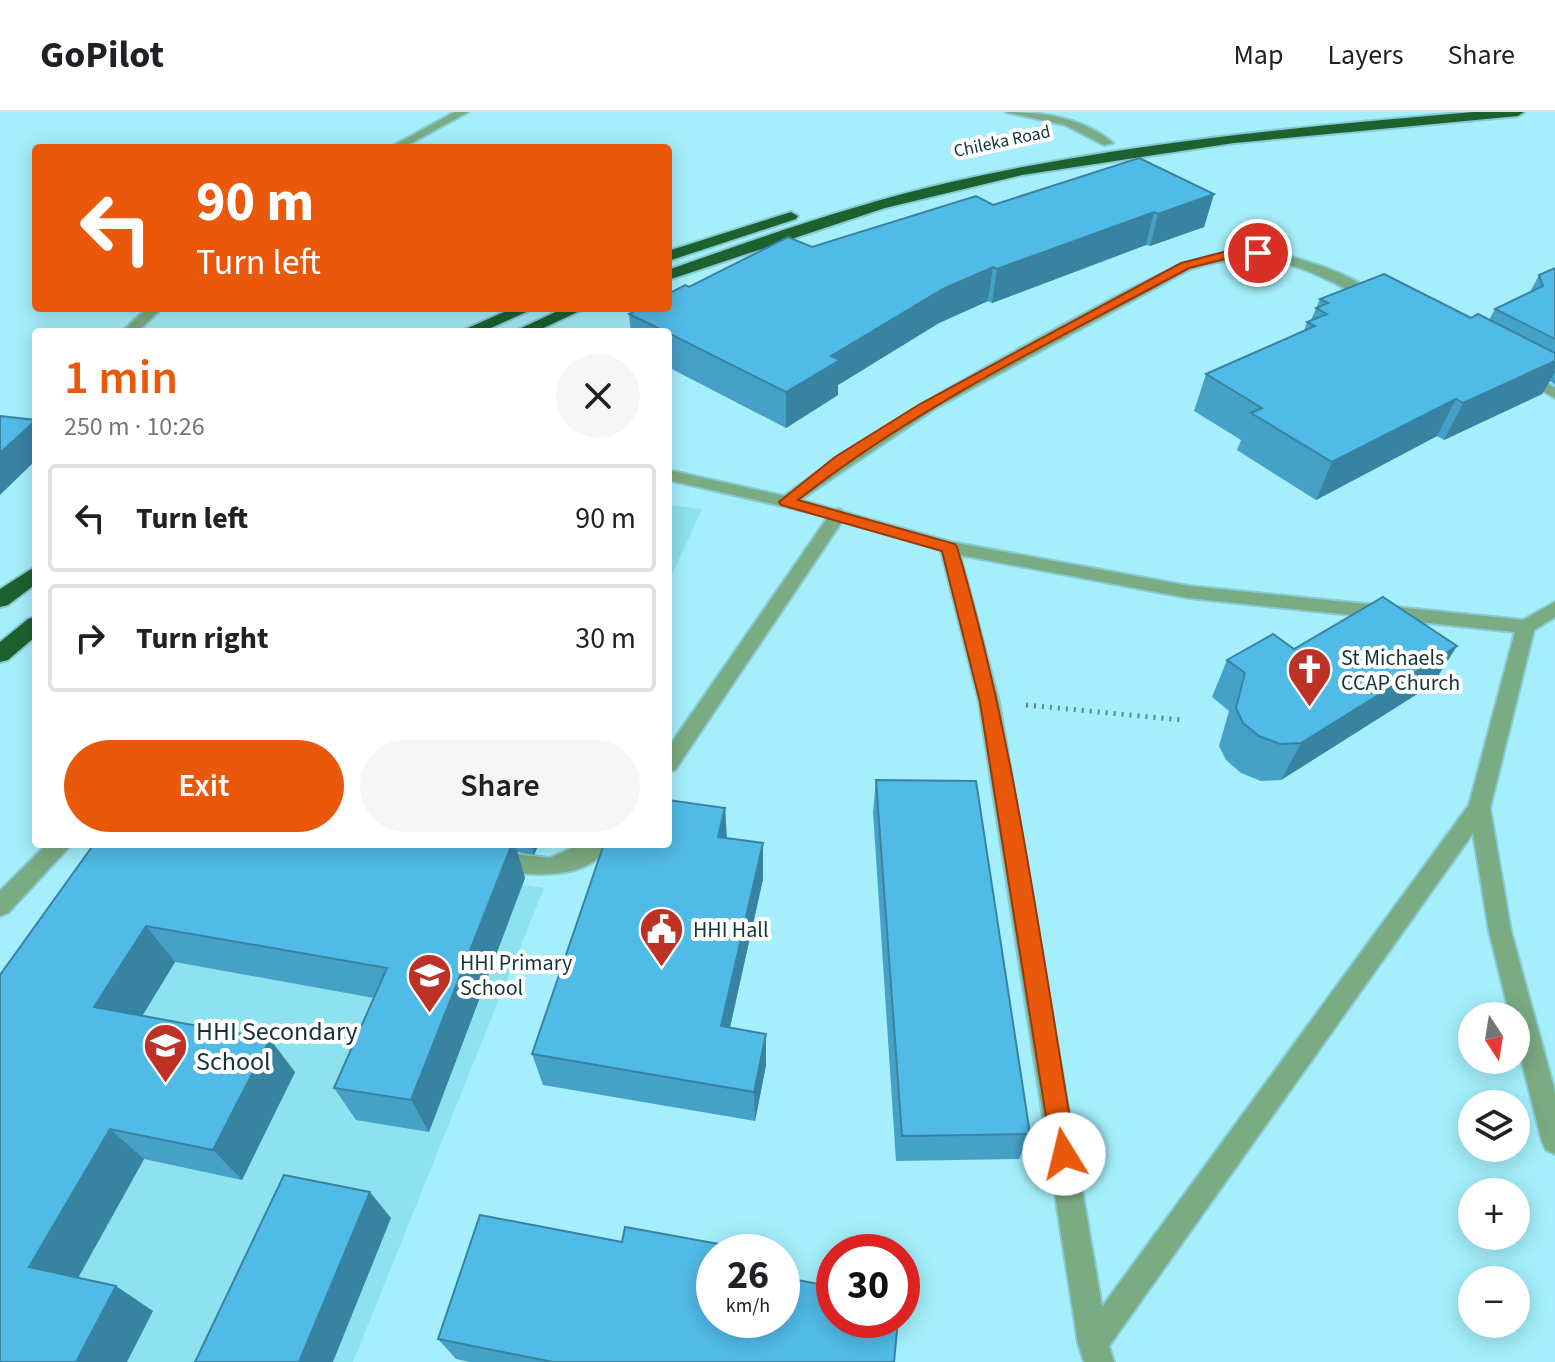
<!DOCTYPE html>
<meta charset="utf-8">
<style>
body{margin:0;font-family:"Source Sans 3",sans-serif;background:#f6f6f6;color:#202124;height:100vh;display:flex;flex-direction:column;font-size:30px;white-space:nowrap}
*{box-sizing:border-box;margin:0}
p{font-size:26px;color:#757577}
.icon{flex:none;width:44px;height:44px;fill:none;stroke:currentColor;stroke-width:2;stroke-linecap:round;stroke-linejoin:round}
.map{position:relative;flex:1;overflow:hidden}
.details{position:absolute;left:32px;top:216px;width:640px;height:520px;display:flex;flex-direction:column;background:#fff;border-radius:8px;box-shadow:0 4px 20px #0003}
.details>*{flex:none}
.guide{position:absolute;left:32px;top:32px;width:640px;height:168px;border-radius:8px;box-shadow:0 4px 20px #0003;background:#ea580c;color:#fff;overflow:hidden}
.needle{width:52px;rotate:168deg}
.fabs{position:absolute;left:1458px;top:890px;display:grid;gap:16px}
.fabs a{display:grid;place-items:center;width:72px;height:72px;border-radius:50%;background:#fff;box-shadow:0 4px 20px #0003;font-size:40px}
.speed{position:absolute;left:696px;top:1122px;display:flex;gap:16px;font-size:40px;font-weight:700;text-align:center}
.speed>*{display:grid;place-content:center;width:104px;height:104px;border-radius:50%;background:#fff;box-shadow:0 4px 20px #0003;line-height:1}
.speed small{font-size:20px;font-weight:400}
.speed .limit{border:12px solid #d22;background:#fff;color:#111}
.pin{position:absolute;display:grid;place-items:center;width:68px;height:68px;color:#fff;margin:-34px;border:4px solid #fff;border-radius:50%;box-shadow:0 2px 8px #0007}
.me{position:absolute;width:88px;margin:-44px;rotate:351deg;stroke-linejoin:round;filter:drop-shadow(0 0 6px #0008)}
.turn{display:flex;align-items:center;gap:28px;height:168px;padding:0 32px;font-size:36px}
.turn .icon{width:104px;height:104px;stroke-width:2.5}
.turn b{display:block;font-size:56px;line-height:68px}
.round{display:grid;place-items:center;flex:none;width:84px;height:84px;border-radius:42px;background:#f6f6f6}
.overview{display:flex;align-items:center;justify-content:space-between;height:136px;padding:0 32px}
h1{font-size:48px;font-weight:600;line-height:60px;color:#ea580c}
.primary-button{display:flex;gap:16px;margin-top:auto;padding:16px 32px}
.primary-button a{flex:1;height:92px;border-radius:48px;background:#ea580c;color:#fff;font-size:32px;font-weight:600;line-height:92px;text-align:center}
.primary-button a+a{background:#f6f6f6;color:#202124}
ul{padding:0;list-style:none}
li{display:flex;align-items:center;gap:24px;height:108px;margin:0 16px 12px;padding:0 16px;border:4px solid #e0e0e0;border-radius:8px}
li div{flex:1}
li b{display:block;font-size:30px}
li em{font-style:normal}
header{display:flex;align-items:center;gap:48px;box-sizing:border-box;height:112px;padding:0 40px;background:#fff;border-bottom:2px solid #e0e0e0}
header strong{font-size:38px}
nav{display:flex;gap:44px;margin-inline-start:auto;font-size:28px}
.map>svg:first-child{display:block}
</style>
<header>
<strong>GoPilot</strong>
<nav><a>Map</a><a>Layers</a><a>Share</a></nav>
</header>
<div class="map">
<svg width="1555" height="1250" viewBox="0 0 1555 1250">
<rect width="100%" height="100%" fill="#a4effb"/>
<!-- built -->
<g fill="#8ee2ef">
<path d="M668 393 702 397 668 471Z"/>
<path d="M138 732 434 761 544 776 353 1250H0Z"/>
</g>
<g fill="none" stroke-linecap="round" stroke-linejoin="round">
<defs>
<g id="lane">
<path d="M839 397 847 402 675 658 668 660V636L833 398Z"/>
<path d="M47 732H72L8 801 0 804V779Z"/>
<path d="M581 732H609C590 769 530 764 497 758L489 755 486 749 489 743 497 740 550 746Z"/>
</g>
<g id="street">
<path d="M455 0H468L402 36H389Z"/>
<path d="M1006 0C1043 0 1084 6 1113 31L1104 33 1065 13Z"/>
<path d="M1247 137C1285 140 1352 160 1381 186L1369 189C1301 153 1267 134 1190 157L936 296 800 388 951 430 1189 474 1523 508 1555 490V505L1534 518 1490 696 1511 819 1555 980V1042L1546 1038 1542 1029 1516 927V904H1510L1489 819 1473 721 1109 1234 1114 1250H1084L1078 1231 979 590 941 438 835 406 668 368V358L784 384C876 317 973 261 1074 207 1130 178 1183 144 1247 137ZM960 443 1189 486 1515 520 1469 693 1102 1195 999 590Z"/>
<path d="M147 196H162L137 220H122Z"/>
<path d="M1524 258 1555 276V286L1519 265V259Z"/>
</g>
<g id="highway">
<path d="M1473 0H1524L1518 4 1234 31 1022 63 885 96 668 168V158C761 125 855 92 951 70 1123 31 1298 15 1473 0Z"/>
<path d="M791 100 798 104 796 107 668 149V139Z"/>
<path d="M513 196H535L482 220H459Z"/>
<path d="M564 196H586L535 220H513Z"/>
<path d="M36 454V472L8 493 0 495V477Z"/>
<path d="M36 504V524L8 548 0 550V530L28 507Z"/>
</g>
</defs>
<!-- lane casing -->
<use href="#lane" stroke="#87cad4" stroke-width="4"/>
<!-- street casing -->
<use href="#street" stroke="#87cad4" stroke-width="4"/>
<!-- highway casing -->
<use href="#highway" stroke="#87cad4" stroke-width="4"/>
<!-- path -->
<path stroke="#568991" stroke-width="5" stroke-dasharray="2 6" stroke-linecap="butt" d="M1026 593 1182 608"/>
<!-- lane -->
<use href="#lane" fill="#7bab82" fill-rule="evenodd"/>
<!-- street -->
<use href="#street" fill="#7bab82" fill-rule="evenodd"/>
<!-- highway -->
<use href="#highway" fill="#1d612f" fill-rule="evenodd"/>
</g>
<!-- wall -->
<g fill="#46a1c7">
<path d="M1214 82 1204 115 1150 134 1146 133 992 191 988 189 939 211 838 273V283L786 316 668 255V220H631L629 202 689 175 812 135 993 93Z"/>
<path d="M1555 156V273L1550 269 1542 282 1444 328 1437 324 1316 388 1237 338 1241 328 1194 299 1206 262 1304 219 1307 210 1311 208 1320 187 1489 208 1495 197 1530 180 1539 163Z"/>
<path d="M1294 537 1433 572 1281 668 1261 669 1241 661 1226 648 1219 634 1229 599 1212 585 1227 548Z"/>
<path d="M876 668 1030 1022 1019 1047 896 1049 873 700Z"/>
<path d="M725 696 727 726 763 731V767L730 916 766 953 755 1009 543 973 532 942Z"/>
<path d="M94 732H539L534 743 517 740 525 766 429 1020 356 1008 334 976 374 886 175 850 142 904 295 960 242 1068 144 1047 78 1166 153 1199 0 1250Z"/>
<path d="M622 1130 741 1136V1140H714L894 1250H469L456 1247 438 1227Z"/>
</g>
<!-- shaded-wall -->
<g fill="#3983a2">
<path d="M1214 82 1204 115 1150 134 1158 102Z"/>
<path d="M1154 100 1146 133 992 191 997 157Z"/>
<path d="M993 155 988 189 939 211 838 273V283L786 316V280L831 244 943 177Z"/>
<path d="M1555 249V260L1542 282 1444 328 1463 291Z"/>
<path d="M1456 287 1437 324 1316 388 1332 350Z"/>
<path d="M36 308V348L0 383V341Z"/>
<path d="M668 375 671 411 668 419Z"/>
<path d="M1457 534 1433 572 1281 668 1301 631Z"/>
<path d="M725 696 727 732 718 725Z"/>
<path d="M763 731V767L723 946 721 914Z"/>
<path d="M512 732H515L525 766 429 1020 411 988Z"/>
<path d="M531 732H539L534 743Z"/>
<path d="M146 814 175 850 127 929 94 895Z"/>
<path d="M766 922V953L755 1009 754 980Z"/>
<path d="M270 927 295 960 242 1068 213 1038Z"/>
<path d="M110 1017 144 1047 70 1180 29 1155Z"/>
<path d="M370 1080 391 1106 333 1250H299Z"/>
<path d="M116 1174 153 1199 127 1250H76Z"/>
</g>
<!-- building -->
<g fill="#51bbe7" stroke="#3983a2" stroke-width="2">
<path d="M1139 46 1214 82 1158 102 1154 100 997 157 993 155 943 177 831 244 840 248 786 280 668 221V220H666L629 202 640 196H668V182L685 173 689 175 788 125 812 135 976 84 993 93Z"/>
<path d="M1555 156V227L1495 197 1543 174 1539 163Z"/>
<path d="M1384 162 1471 206 1478 202 1555 241V249L1463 291 1456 287 1332 350 1251 301 1262 296 1206 262 1315 214 1307 210 1327 202 1316 196 1328 191 1320 187Z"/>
<path d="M0 304 36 308 0 341Z"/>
<path d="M1383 485 1457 534 1301 631 1280 632 1259 624 1243 611 1236 596 1245 561 1227 548 1273 522 1294 537Z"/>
<path d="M876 668 976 669 1030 1022 902 1024Z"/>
<path d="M668 688 725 696 718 725 763 731 721 914 766 922 754 980 532 942 604 732H668Z"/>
<path d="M94 732H512L411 988 334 976 387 856 146 814 94 895 270 927 213 1038 110 1017 29 1155 116 1174 76 1250H0V863Z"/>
<path d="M284 1063 370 1080 299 1250H195Z"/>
<path d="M480 1103 622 1130 625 1115 741 1136 740 1140H714V1208H782V1165L834 1175V1208H898L894 1250H553L438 1227Z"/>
</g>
<!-- route -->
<path fill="#ea580c" stroke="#983908" stroke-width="2" d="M1258 138 1262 139V143L1229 146 1189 156C1056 228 917 294 798 388L955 432 957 435C1016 632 1041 839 1076 1042L1072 1050 1064 1054 1056 1050 1052 1042 980 590 942 439 781 393 779 390 835 345 920 292 1181 151 1228 139Z"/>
<!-- icons -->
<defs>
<symbol id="church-pin" viewBox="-11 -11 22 30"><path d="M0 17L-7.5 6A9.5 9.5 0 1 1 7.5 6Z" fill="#be3126" stroke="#fff"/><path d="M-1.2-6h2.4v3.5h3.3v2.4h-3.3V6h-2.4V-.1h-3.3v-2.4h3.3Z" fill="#fff"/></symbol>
<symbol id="civic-pin" viewBox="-11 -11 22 30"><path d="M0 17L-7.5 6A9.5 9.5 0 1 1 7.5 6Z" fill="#be3126" stroke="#fff"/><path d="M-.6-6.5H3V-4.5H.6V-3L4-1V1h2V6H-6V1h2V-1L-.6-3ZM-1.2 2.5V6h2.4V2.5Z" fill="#fff"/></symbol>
<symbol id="school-pin" viewBox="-11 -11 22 30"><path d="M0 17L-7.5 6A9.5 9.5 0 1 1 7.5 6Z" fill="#be3126" stroke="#fff"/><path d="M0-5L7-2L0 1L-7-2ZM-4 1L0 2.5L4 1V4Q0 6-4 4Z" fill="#fff"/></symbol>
</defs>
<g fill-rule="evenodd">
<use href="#church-pin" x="1284" y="532" width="51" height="69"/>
<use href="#civic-pin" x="636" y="792" width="51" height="69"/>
<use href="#school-pin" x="404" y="838" width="51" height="69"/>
<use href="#school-pin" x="140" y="908" width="51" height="69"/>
</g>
<g text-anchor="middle" stroke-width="8" stroke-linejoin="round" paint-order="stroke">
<!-- far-street labels -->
<g font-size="18" fill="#153439" stroke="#fff">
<text transform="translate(1002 29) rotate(-12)" y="6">Chileka Road</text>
</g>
<!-- poi labels -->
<g font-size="22" fill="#153439" stroke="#fff" text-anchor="start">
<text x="1341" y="553">St Michaels<tspan x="1341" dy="25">CCAP Church</tspan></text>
<text x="693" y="825">HHI Hall</text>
<text x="460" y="858">HHI Primary<tspan x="460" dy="25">School</tspan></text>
</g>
<!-- near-poi labels -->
<g font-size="26" fill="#153439" stroke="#fff" text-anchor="start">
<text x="196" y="928">HHI Secondary<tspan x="196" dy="30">School</tspan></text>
</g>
</g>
</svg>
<div class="fabs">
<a><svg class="needle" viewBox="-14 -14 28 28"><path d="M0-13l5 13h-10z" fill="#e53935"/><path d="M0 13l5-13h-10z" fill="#757577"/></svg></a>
<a><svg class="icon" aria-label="layers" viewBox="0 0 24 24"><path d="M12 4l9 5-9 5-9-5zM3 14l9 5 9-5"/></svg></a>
<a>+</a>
<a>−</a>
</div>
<div class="speed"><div>26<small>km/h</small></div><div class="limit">30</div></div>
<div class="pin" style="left:1258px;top:141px;background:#d93025"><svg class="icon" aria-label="arrive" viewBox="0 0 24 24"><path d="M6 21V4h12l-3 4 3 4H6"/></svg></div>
<svg class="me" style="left:1064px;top:1042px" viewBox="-20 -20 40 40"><circle r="19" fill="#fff"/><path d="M0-13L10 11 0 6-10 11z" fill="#ea580c"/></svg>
<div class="guide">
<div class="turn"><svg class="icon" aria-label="left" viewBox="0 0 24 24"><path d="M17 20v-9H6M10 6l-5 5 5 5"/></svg><div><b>90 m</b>Turn left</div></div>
</div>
<section class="details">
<div class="overview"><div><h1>1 min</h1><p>250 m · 10:26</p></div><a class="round"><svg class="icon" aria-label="close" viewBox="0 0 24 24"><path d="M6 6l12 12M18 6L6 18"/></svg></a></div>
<ul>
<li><svg class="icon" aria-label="left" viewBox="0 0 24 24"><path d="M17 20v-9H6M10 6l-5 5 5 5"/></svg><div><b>Turn left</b></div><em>90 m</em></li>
<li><svg class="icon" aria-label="right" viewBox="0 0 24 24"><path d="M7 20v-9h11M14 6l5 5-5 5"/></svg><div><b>Turn right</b></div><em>30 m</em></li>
</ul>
<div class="primary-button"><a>Exit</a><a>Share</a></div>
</section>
</div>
